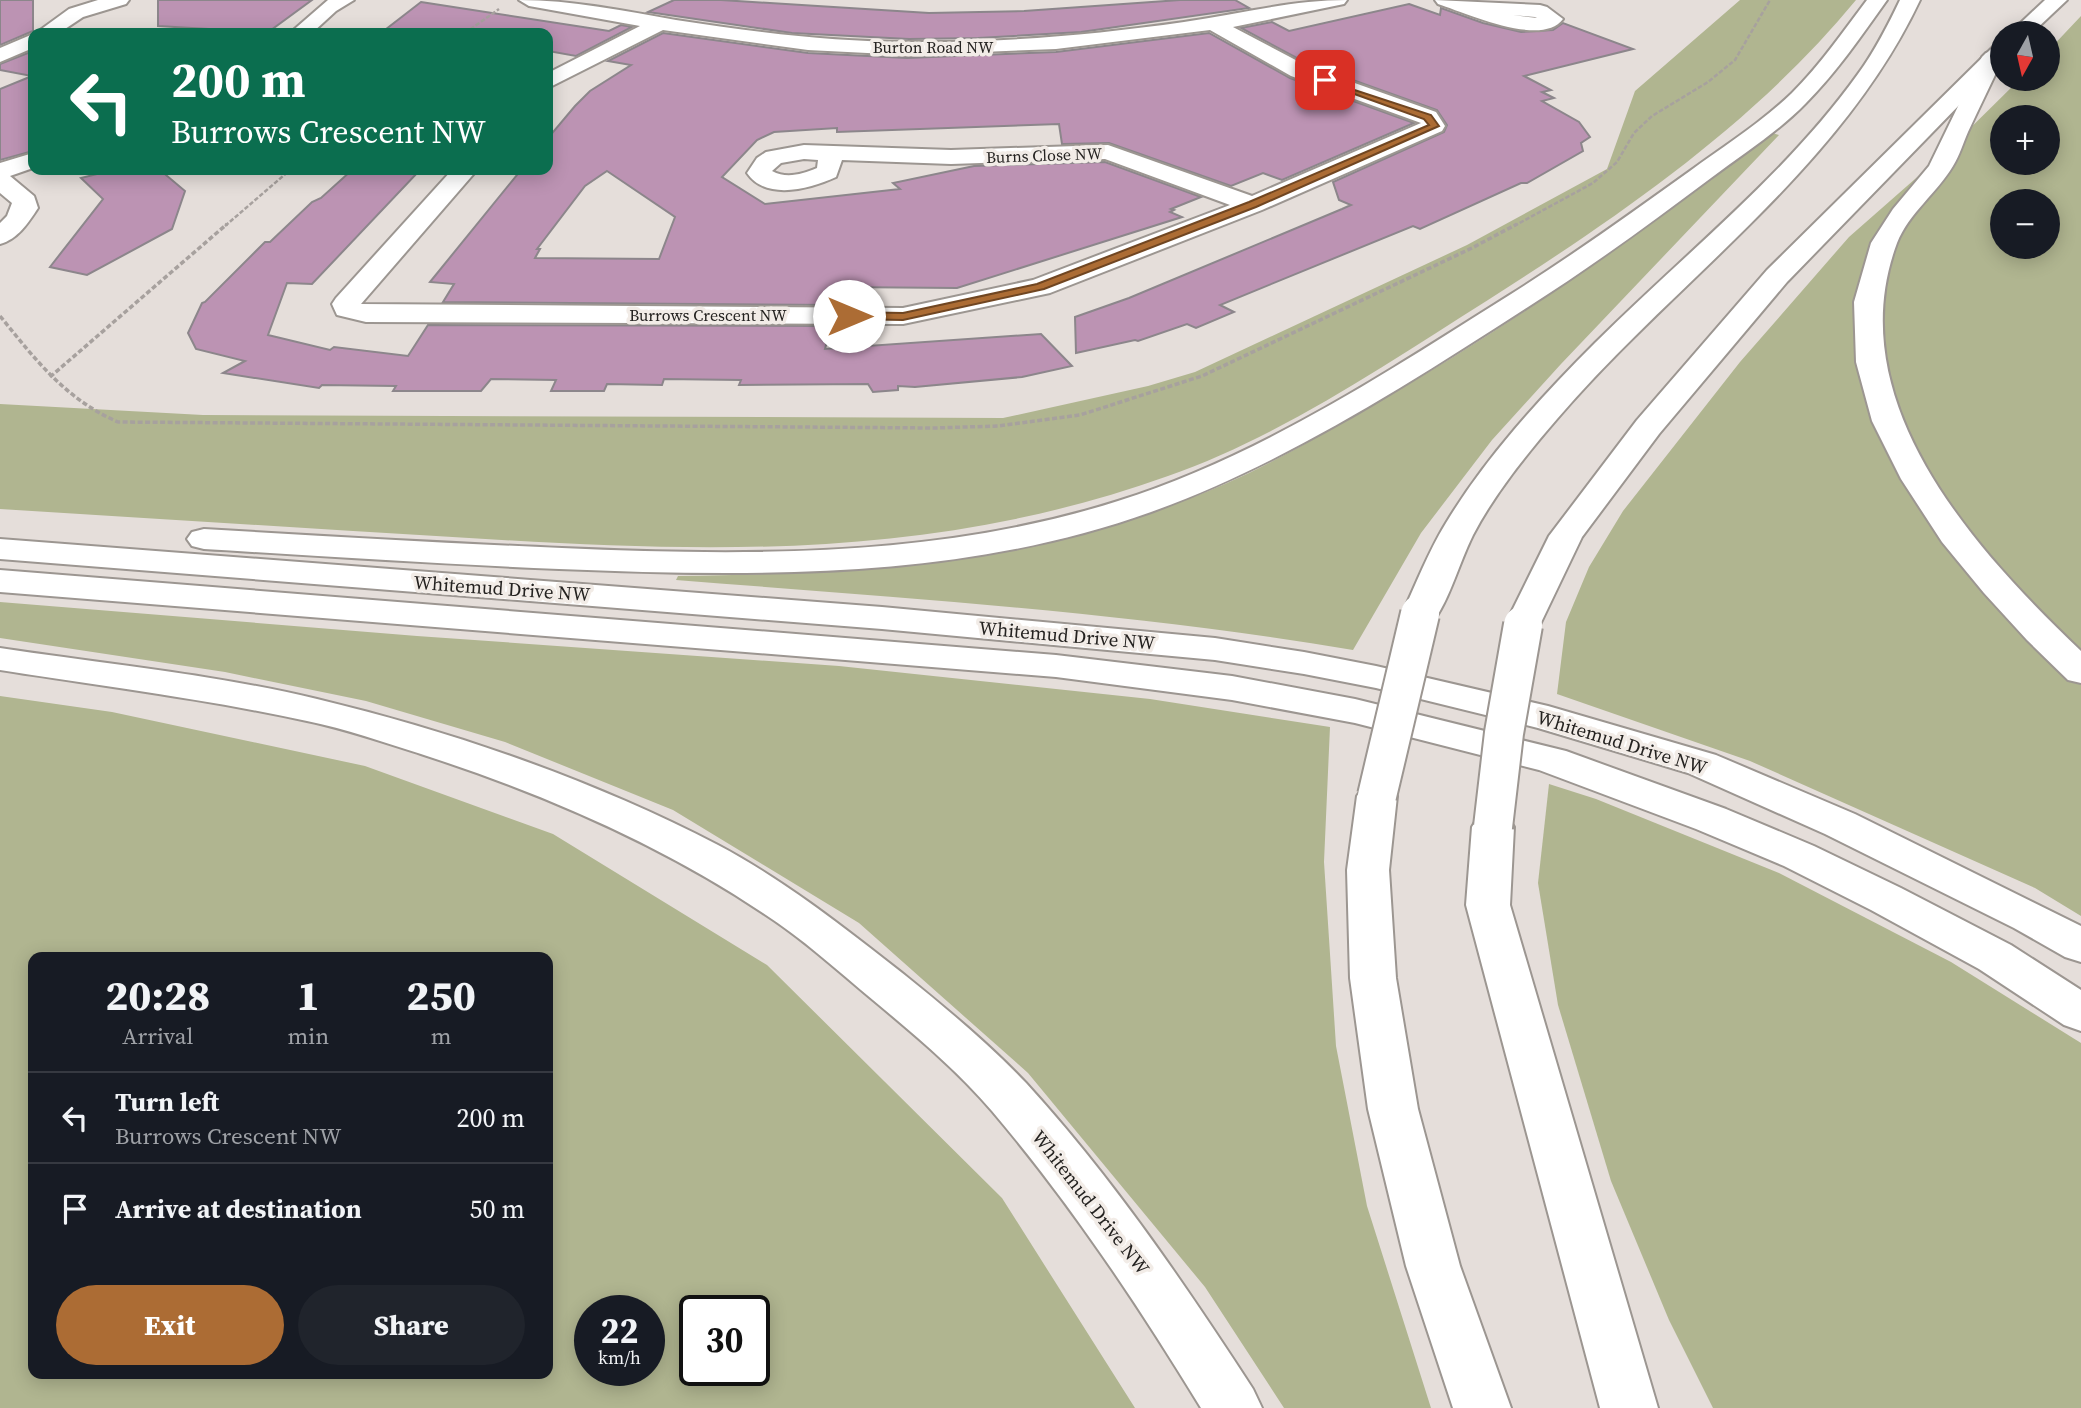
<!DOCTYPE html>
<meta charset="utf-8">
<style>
body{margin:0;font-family:"Source Serif 4",serif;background:#20242c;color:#f1f3f6;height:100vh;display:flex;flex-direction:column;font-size:26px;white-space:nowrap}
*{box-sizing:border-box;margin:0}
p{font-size:23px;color:#9ea1a6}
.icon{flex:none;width:38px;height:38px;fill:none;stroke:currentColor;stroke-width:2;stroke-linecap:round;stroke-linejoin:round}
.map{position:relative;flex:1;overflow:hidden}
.panel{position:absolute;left:28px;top:952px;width:525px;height:427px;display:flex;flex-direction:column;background:#171b24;border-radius:14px;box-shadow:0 4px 18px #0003}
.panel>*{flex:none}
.hud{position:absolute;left:28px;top:28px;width:525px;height:147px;border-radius:14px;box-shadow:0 4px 18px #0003;background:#0b6e4f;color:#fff;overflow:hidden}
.needle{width:46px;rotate:188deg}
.buttons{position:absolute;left:1990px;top:21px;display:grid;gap:14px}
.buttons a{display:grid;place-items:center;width:70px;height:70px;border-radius:50%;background:#171b24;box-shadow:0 4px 18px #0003;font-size:35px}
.speed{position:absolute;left:574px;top:1295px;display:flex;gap:14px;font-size:35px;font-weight:700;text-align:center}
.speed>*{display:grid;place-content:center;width:91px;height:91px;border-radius:50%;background:#171b24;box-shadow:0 4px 18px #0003;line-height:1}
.speed small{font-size:18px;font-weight:400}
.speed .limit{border:4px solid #111;border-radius:10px;background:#fff;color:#111}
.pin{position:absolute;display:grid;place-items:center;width:60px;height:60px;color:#fff;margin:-30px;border-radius:14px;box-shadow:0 4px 10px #0006}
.me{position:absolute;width:77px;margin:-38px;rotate:90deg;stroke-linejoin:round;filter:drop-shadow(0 0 5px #0008)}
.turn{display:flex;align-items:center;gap:24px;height:147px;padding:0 28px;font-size:32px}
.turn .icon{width:91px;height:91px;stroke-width:2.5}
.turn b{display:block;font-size:49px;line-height:60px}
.eta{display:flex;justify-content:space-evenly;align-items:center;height:119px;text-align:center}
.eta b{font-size:42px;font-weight:800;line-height:49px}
.action{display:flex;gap:14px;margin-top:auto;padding:14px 28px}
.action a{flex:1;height:80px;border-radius:42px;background:#ac6c34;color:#fff;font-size:28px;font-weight:800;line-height:80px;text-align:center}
.action a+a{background:#20242c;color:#f1f3f6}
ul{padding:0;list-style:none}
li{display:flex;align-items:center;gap:21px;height:91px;padding:0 28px;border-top:2px solid #363941}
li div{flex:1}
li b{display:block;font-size:26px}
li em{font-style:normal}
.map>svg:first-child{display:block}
</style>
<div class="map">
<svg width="2081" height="1408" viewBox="0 0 2081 1408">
<rect width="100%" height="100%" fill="#e5deda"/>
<!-- green -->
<g fill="#b0b590" fill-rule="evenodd">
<path d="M1740 0H1856C1755 123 1621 215 1488 300 1388 363 1280 437 1168 476 922 564 692 552 436 536 290 527 145 518 0 509V404L203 415 1003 418 1148 386 1195 372 1467 245 1607 169 1635 91Z"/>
<path d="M2081 16V916L2035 888 1750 761 1557 694 1566 622 1589 567 1623 511 1740 362 1849 237 1948 150 2020 79H2048V51ZM2002 117H2048V163H2002ZM2002 201H2048V247H2002Z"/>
<path d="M1772 133 1779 135 1561 364 1492 440 1421 533 1353 650C1129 612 902 598 676 580L678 576C854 574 1005 561 1174 504 1245 480 1311 441 1375 404 1514 323 1645 232 1772 133Z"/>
<path d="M0 602 417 636 839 666 1150 699 1330 727 1324 862 1336 1046 1367 1206 1431 1408H1284L1205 1287 1028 1073 859 923 673 810 505 742 366 701 225 672 0 638Z"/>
<path d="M0 696 112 712 365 766 553 834 767 965 1002 1198 1135 1408H0ZM33 957H548V1374H33ZM590 1311H649V1370H590ZM695 1311H754V1370H695Z"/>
<path d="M1549 784 1596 799 1779 873 1951 962 2081 1043V1408H1713L1669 1320 1611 1181 1558 1005 1538 883Z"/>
</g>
<!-- building -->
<g fill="#bc93b3" stroke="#8c868b" stroke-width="2" fill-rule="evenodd">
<path d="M0 0H33V31L0 45Z"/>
<path d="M158 0H312L271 30 260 32 158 26Z"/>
<path d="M674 0H721L929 13 1024 11 1180 0H1235L1249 8 1081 32 978 38 909 39 792 33 648 12Z"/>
<path d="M421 2 609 31 621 25 632 27 576 56 548 51V33H381Z"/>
<path d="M1409 4 1440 15 1441 8 1483 23 1521 32 1553 30 1563 23 1633 49 1524 76 1551 90 1542 92 1554 98 1542 101 1579 122 1590 137 1581 143 1583 151 1527 183H1521L1420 229 1413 226 1220 305 1234 312 1196 328 1187 324 1138 341 1135 340 1076 353 1075 317 1129 298 1342 209 1351 205 1339 200 1333 182 1444 132 1447 125 1437 110 1308 64 1241 28 1272 22 1289 31Z"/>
<path d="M663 33 808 53 907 58 1056 52 1209 33 1290 78 1414 123 1282 180 1263 173 1231 186 1109 143 1062 144 1059 124 837 132V128L774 132 757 140 722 177 765 204 900 189 893 183 974 166 1105 162 1201 197 1171 209 1174 210 1170 212 1182 217 957 288 841 287 836 305 443 302 454 284 430 282 521 170H548V138L575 106 590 91 631 65 608 61ZM607 171 675 217 659 259 535 258 540 249H537L585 186Z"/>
<path d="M33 51V151L0 160V89L32 76 0 70V64Z"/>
<path d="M113 170H160L185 191 172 229 87 275 50 267 103 199 81 178Z"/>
<path d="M352 170H420L312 284 287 283 268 335 330 350 334 347 408 356 428 325 831 326 825 349 1041 334 1072 366 1022 377 915 387 898 386V390L873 392 868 384 739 385 741 380 664 379 662 385 607 384 604 391H551L556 380 491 379 481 391H393L396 386 322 385 319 388 223 373 245 361 196 349 188 333 202 303 205 302 265 242H270L312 202 321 198Z"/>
</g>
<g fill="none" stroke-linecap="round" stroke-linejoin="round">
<defs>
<g id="minor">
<path d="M98 0H129L126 4 83 17 59 33H36L69 9Z"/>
<path d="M328 0H354L336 11 312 33H290Z"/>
<path d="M519 0C572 0 625 11 676 20 753 32 831 42 909 42 1001 43 1093 35 1184 22 1238 14 1292 0 1347 0L1344 4 1233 27 1307 66 1436 112 1445 126 1442 131 1262 210 1050 293 903 324 366 322 337 315 332 304 336 298 452 170H477L361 304 903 308 1033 280 1230 205 1105 159 951 164 842 160 836 177C810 189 766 201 747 173L757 158 766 152 804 145 951 150 1108 145 1252 196 1421 123 1291 76 1210 30 1056 49 907 55 808 50 663 30 548 88V73L640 26 529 6ZM804 159 818 160 817 168C802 174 787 179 772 171L781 163Z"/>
<path d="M1435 0 1540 5 1547 7 1563 19C1542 48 1466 13 1438 4ZM1513 15 1535 17 1537 18Z"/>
<path d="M33 34V48L0 62V48Z"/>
<path d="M1993 51 2000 53 2002 60C1991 84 1979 108 1968 132 1963 143 1960 155 1953 166 1937 193 1909 213 1897 243 1838 401 1975 550 2081 651V683L2068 680 2027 640 1984 593 1942 542 1901 479 1872 421 1856 362 1854 302 1871 243 1893 209 1929 166 1982 57 1986 53Z"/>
<path d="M33 153V168L10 176 34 196 38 208C28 223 18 239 0 244V223L7 216 12 203 0 193V163Z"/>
</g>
<g id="highway">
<path d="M1867 0H1887C1862 35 1837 72 1806 103 1778 132 1743 154 1711 178 1651 223 1591 267 1528 307 1407 385 1286 463 1151 512 962 580 757 577 559 569 440 564 322 556 204 549L192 546 187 539 192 532 204 529C323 536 443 543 562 548 749 556 938 558 1118 501 1258 457 1384 374 1508 296 1570 257 1630 214 1690 171 1724 146 1761 123 1792 93 1820 65 1843 32 1867 0Z"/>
<path d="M1900 0H1920C1840 170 1677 279 1557 419 1526 455 1495 493 1473 535 1459 563 1451 596 1433 622L1420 625 1407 622 1402 614C1416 584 1428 552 1446 523 1486 457 1540 398 1595 343 1683 255 1785 176 1858 74 1875 51 1888 25 1900 0Z"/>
<path d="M2045 0H2067L2032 33H2010Z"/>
<path d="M2002 43V61L1787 282 1659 434 1582 537 1536 633 1523 636 1510 633 1505 625 1549 536 1637 420 1767 270 1995 45Z"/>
<path d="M0 539 882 607 1215 638 1304 652 1376 666 1548 706 1716 755 1855 814 2081 926V962L2065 957 2014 928 1825 834 1688 773 1538 728 1376 688 1304 674 1215 660 882 629 0 559Z"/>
<path d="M0 570 1056 655 1232 676 1355 699 1566 751 1726 809 1814 846 1901 888 2011 945 2081 990V1031L2064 1025 1979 969 1871 910 1784 866 1696 829 1539 770 1355 723 1232 700 1056 677 0 592Z"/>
<path d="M0 648C105 664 213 674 317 699 454 732 593 780 718 845 786 881 846 929 906 976 948 1010 989 1044 1026 1083 1112 1177 1184 1283 1253 1389L1262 1408H1201C1138 1305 1071 1204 992 1111 957 1070 915 1035 873 1000 837 970 802 938 763 913 658 843 541 793 421 754 383 742 346 729 307 721 206 699 102 686 0 670Z"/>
<path d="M1377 783 1391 787 1397 796 1389 870 1396 978 1418 1109 1460 1266 1511 1408H1453L1406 1266 1368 1109 1350 978 1347 870 1357 796 1363 787Z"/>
<path d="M1493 813 1508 817 1514 827 1510 905 1658 1408H1600L1466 905 1472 827 1478 817Z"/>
</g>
</defs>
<!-- minor casing -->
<use href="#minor" stroke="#9c9691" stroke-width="4"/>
<!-- highway casing -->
<use href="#highway" stroke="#9c9691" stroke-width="4"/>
<!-- path-far1 -->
<g stroke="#a7a19e" stroke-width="2.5" stroke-dasharray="4.5 2" stroke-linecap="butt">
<path d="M465 33 499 9"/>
<path d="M225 226 290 170"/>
<path d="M1514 226 1593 183 1617 162 1634 133 1652 116 1708 82 1735 60 1770 0"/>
</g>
<!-- path -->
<g stroke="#a7a19e" stroke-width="3.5" stroke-dasharray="5 2.5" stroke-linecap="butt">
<path d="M0 316C35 359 65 399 118 422L934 428 998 426 1080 415 1202 376 1472 248 1517 224"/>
<path d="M50 377 227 224"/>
</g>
<!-- minor -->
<use href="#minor" fill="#fff" fill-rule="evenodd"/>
<!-- highway -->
<use href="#highway" fill="#fff" fill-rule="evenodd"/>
<defs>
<g id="highway-bridge">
<path d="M1377 796 1420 614"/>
<path d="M1493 827 1504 733 1523 625"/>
</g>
</defs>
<!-- highway-bridge casing -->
<use href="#highway-bridge" stroke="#9c9691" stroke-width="42" stroke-linecap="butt"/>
<!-- highway-bridge -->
<use href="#highway-bridge" stroke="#fff" stroke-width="38"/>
</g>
<!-- route -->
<path fill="#ac6c34" stroke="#704622" stroke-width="2" d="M1321 79 1431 115 1439 126 1256 207 1044 289 903 320 849 319 843 316 849 312 903 313 1037 284 1249 202 1429 125 1424 119 1321 82Z"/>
<g text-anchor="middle" stroke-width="7" stroke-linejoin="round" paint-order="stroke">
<!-- far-street labels -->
<g font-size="16" fill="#242220" stroke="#f2ece7">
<text x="933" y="53">Burton Road NW</text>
<text transform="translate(1044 155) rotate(-2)" y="6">Burns Close NW</text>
<text x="708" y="321">Burrows Crescent NW</text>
</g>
<!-- street labels -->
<g font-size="19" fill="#242220" stroke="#f2ece7">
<text transform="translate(502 588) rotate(4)" y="7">Whitemud Drive NW</text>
<text transform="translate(1067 635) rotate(5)" y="7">Whitemud Drive NW</text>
<text transform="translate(1622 742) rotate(17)" y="7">Whitemud Drive NW</text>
<text transform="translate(1091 1202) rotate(52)" y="7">Whitemud Drive NW</text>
</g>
</g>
</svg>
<div class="buttons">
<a><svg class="needle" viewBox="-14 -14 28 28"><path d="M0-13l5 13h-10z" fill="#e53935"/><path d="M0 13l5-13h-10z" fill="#9ea1a6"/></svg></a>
<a>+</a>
<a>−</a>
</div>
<div class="speed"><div>22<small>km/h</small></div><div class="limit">30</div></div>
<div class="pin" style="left:1325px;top:80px;background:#d93025"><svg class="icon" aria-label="arrive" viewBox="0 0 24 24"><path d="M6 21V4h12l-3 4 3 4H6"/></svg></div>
<svg class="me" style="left:849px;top:316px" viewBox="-20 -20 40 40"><circle r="19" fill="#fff"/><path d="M0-13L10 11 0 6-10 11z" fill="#ac6c34"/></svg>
<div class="hud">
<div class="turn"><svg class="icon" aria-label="left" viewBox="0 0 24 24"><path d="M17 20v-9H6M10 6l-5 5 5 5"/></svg><div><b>200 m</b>Burrows Crescent NW</div></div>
</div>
<section class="panel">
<div class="eta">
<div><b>20:28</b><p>Arrival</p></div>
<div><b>1</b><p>min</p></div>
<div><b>250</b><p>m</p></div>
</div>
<ul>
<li><svg class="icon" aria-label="left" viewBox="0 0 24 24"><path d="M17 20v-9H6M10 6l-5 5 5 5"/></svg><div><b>Turn left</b><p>Burrows Crescent NW</p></div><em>200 m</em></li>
<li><svg class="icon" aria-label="arrive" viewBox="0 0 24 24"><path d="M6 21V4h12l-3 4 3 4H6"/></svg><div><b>Arrive at destination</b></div><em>50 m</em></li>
</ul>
<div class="action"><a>Exit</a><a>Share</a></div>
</section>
</div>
